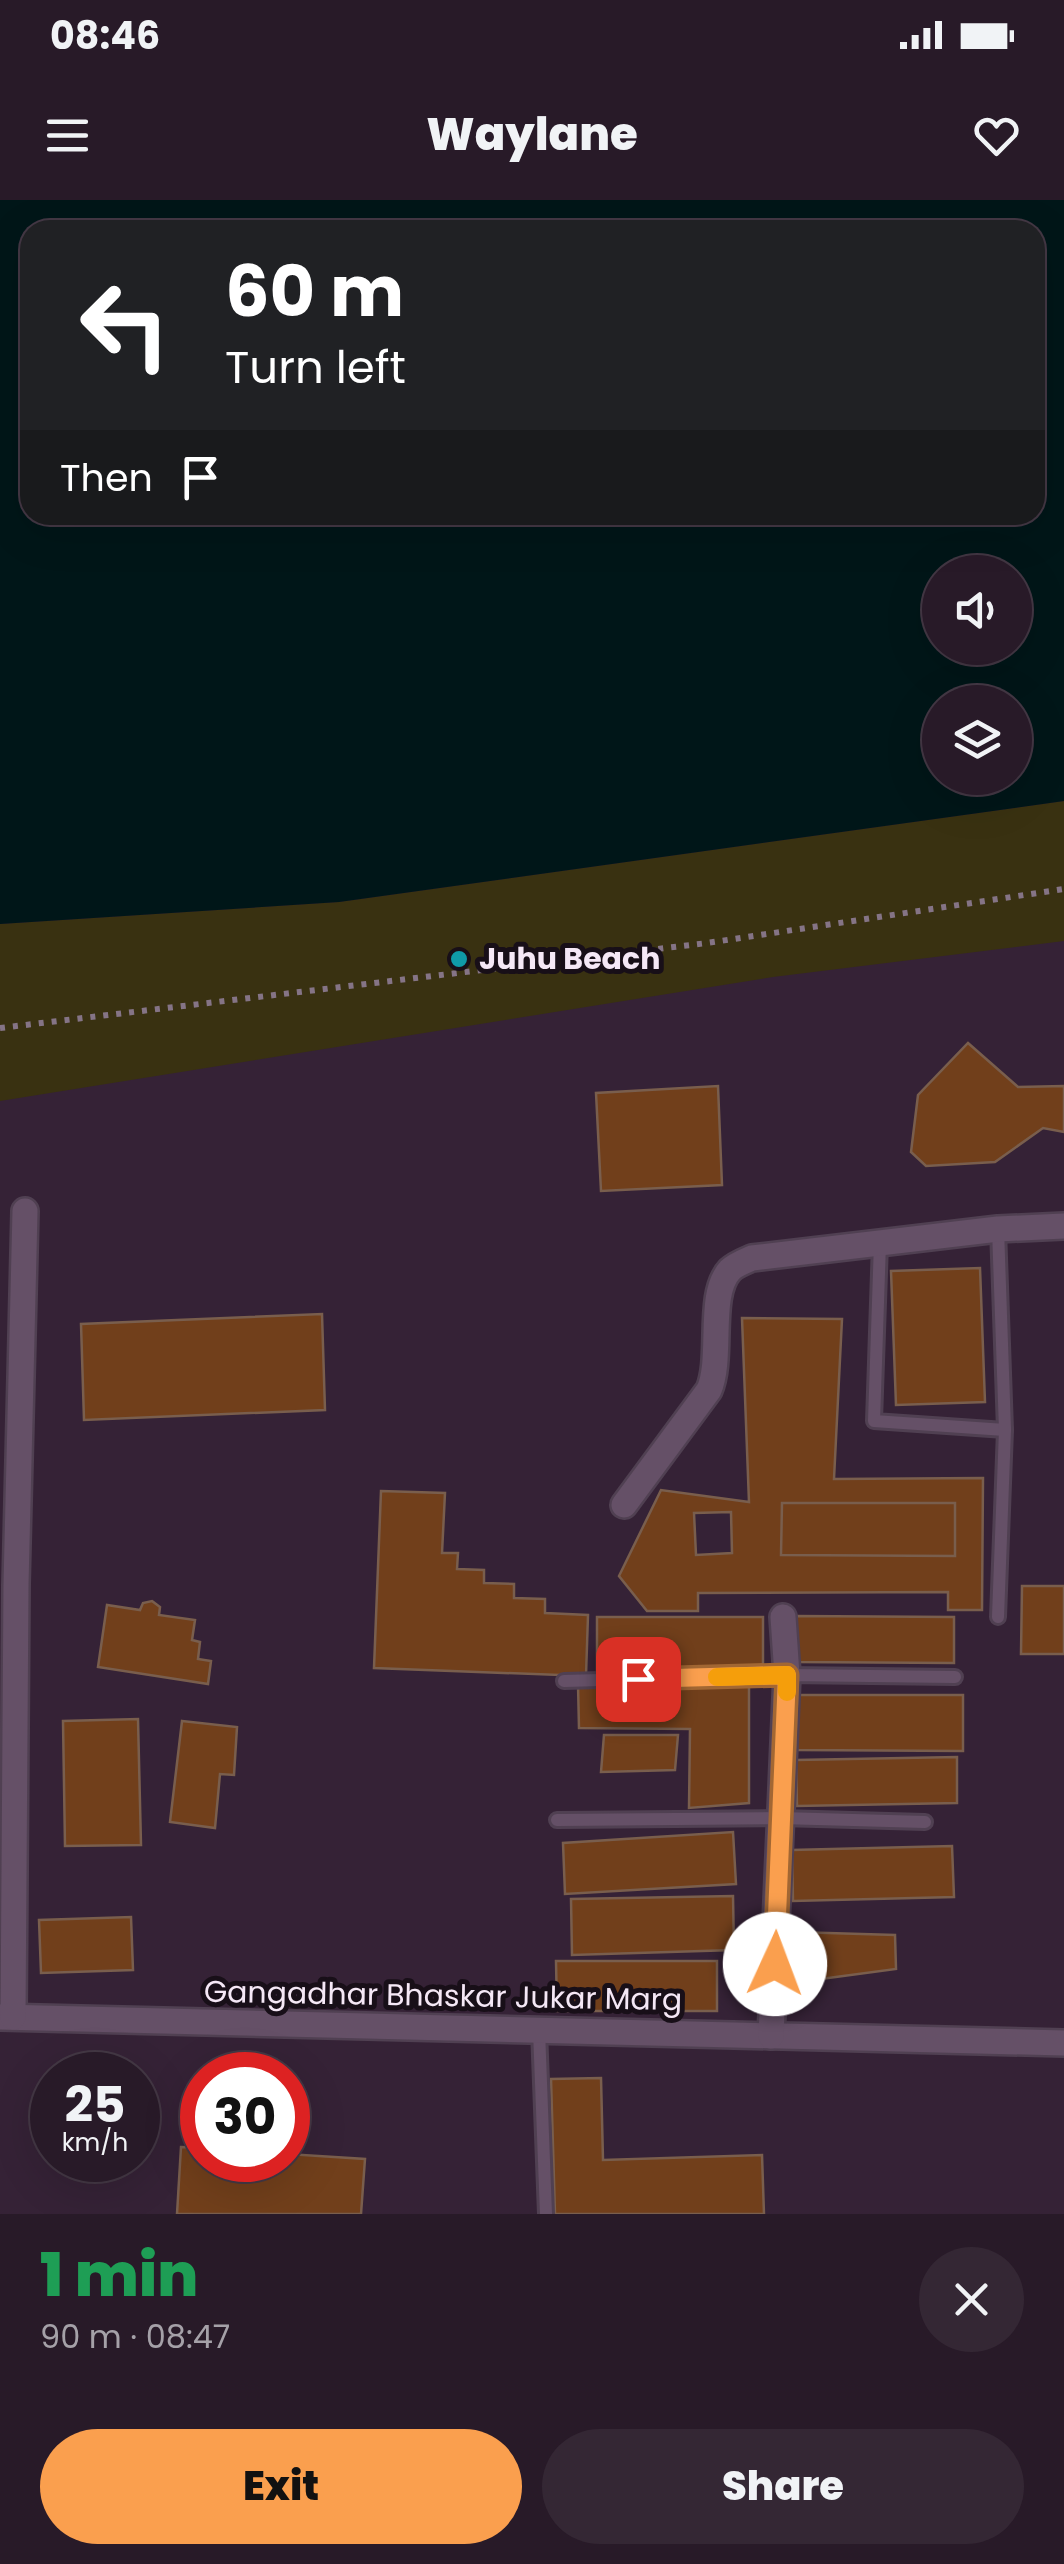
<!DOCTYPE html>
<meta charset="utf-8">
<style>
body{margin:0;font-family:Poppins,sans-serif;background:#342734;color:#f1f3f6;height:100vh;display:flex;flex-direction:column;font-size:38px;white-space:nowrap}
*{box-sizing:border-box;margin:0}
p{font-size:32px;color:#a5a1a8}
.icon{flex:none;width:55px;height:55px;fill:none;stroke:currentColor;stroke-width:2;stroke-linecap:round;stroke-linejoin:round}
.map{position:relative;height:2014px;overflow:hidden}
.sheet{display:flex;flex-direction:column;background:#281a28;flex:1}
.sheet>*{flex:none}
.top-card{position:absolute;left:20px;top:20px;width:1025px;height:305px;border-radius:30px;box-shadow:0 10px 40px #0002,0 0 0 2px #443845;background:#202124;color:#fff;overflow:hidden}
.buttons{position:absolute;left:922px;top:355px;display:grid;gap:20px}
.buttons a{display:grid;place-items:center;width:110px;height:110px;border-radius:50%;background:#281a28;box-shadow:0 10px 40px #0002,0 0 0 2px #443845;font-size:50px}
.speed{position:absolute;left:30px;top:1852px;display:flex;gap:20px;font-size:50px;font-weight:700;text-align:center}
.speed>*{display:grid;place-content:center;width:130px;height:130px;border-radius:50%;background:#281a28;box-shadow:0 10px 40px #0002,0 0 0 2px #443845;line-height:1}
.speed small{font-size:25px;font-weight:400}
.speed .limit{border:15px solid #d22;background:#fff;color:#111}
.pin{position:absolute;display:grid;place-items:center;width:85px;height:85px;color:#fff;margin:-42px;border-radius:20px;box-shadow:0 5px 15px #0006}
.me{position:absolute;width:110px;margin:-55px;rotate:2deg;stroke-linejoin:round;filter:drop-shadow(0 0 8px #0008)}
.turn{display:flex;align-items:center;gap:35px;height:210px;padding:0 40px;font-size:45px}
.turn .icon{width:130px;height:130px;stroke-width:2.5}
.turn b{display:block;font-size:70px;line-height:85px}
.then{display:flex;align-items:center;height:95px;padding:0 40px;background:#0003;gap:20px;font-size:38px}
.round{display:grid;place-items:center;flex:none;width:105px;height:105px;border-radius:52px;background:#342734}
.head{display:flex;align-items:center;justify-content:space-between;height:170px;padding:0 40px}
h1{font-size:60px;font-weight:800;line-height:75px;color:#1e9e55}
.action{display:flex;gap:20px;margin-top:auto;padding:20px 40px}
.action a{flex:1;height:115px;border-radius:60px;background:#fa9f4e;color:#111;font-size:40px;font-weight:800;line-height:115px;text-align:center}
.action a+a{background:#342734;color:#f1f3f6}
.status{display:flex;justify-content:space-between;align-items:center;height:70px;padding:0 50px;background:#281a28;direction:ltr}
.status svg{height:28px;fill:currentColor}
header{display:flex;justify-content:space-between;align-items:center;height:130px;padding:0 40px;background:#281a28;font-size:45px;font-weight:800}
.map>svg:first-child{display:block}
</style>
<div class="status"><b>08:46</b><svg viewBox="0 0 49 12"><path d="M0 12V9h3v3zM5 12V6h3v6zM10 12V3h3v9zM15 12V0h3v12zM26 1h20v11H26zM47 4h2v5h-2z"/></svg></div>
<header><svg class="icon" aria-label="menu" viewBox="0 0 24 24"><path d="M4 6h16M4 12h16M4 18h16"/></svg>Waylane<svg class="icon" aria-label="heart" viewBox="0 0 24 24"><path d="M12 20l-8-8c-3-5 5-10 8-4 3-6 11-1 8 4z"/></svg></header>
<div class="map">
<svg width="1064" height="2014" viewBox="0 0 1064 2014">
<rect width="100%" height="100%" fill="#352236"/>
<!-- sand -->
<path fill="#393111" d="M1064 601V741L773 777 0 901V724L339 702Z"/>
<!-- water -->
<path fill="#001618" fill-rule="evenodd" d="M0 0H1064V601L339 702 0 724ZM30 30H1035V315H30ZM940 372H1015V448H940ZM940 502H1015V578H940Z"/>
<!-- building -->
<g fill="#713f1b" stroke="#795e4d" stroke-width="2.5" fill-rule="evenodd">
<path d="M968 843 1018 887 1064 886V932L1043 928 995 962 926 966 911 952 918 895Z"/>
<path d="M718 886 722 985 601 991 596 893Z"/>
<path d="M980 1068 985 1202 896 1205 891 1071Z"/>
<path d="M322 1114 325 1210 84 1220 81 1124Z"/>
<path d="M742 1118 842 1119 834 1279 983 1278 982 1410H948V1392L698 1393V1411H647L619 1376 661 1290 749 1302ZM731 1312 732 1353 696 1355 694 1313Z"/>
<path d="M381 1291 445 1293 442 1353H458L457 1369 484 1370V1383L514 1384V1398L545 1399V1413L588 1415 586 1476 374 1468Z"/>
<path d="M782 1303H955V1356L781 1355Z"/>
<path d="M1022 1386H1064V1454H1021Z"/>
<path d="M152 1401 160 1407 159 1415 195 1420 192 1440 200 1442 198 1459 211 1461 208 1484 98 1467 107 1405 140 1410 143 1403Z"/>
<path d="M795 1416 954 1417V1463L795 1462Z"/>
<rect x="597" y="1417" width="166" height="54"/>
<path d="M578 1484 749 1486V1603L689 1608 690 1529 579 1528Z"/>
<path d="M797 1495H963V1551L797 1550Z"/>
<path d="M138 1519 141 1645 65 1646 63 1521Z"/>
<path d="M182 1521 237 1527 234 1575 220 1574 215 1628 170 1622Z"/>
<path d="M604 1535H678L675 1570 601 1572Z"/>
<path d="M957 1557V1603L797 1606 796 1560Z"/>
<path d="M733 1632 736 1684 565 1694 563 1643Z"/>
<path d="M952 1646 954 1697 793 1701 792 1650Z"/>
<path d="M733 1696 734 1750 572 1755 571 1699Z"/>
<path d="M131 1717 133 1770 41 1773 39 1720Z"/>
<path d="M794 1732 895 1735 896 1769 798 1782Z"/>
<path d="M556 1761H717V1811H557Z"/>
<path d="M601 1878 603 1960 762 1955 764 2014H555L551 1879Z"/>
<path d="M181 1947 202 1948V1960H288V1954L365 1959 361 2014H177Z"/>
</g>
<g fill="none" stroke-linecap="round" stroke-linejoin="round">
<defs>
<g id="service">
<path d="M880 1043 874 1221 1005 1230"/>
<path d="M998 1417 1005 1230 998 1029"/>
<path d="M564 1481 787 1475 955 1477"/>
<path d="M557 1620 781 1618 925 1622"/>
<path d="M539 1830 546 2014"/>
</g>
<g id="minor">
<path d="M624 1305 709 1190C723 1158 707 1094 730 1070 735 1065 745 1061 752 1058L998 1029 1064 1026"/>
<path d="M0 1817 1064 1843"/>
<path d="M13 1817 16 1385 25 1011"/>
<path d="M771 1836 787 1475 783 1417"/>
</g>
</defs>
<!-- service casing -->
<use href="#service" stroke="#504052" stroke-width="18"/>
<!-- minor casing -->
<use href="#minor" stroke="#504052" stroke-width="30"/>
<!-- path -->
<path stroke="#857486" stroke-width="6" stroke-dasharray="5 8" stroke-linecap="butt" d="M0 828 707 743 1064 689"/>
<!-- service -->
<use href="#service" stroke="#655067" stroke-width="12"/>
<!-- minor -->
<use href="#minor" stroke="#655067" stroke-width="25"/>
</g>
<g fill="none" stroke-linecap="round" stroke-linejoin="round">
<defs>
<path id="route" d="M638 1479 787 1475 775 1764"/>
</defs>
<!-- route casing -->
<use href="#route" stroke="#a26733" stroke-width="25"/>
<!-- route -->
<use href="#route" stroke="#fa9f4e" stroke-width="18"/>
<!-- slow -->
<path stroke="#f59e0b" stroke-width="18" d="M717 1477 787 1475V1492"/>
</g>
<!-- markers -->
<circle fill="#0f9aa8" stroke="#180f18" stroke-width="4" cx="459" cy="759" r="10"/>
<g text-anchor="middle" stroke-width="10" stroke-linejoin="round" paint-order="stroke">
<!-- poi labels -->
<g font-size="30" font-weight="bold" fill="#f5e8f6" stroke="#180f18" text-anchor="start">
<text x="479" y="769">Juhu Beach</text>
</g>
<!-- street labels -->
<g font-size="30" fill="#f5e8f6" stroke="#180f18">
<text transform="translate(443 1796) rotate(1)" y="10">Gangadhar Bhaskar Jukar Marg</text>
</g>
</g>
</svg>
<div class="buttons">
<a><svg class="icon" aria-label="sound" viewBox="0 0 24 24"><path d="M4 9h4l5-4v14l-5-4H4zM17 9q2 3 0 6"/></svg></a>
<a><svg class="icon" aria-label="layers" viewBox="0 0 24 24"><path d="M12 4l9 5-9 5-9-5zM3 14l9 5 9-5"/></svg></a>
</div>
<div class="speed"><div>25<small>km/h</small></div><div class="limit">30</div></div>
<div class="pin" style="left:638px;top:1479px;background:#d93025"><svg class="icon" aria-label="arrive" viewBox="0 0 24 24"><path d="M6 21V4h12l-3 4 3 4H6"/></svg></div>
<svg class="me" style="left:775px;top:1764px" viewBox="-20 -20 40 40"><circle r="19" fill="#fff"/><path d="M0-13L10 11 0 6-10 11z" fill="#fa9f4e"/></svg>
<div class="top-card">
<div class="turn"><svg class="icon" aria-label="left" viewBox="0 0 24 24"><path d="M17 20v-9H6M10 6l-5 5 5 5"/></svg><div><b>60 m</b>Turn left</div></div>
<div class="then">Then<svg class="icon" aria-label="arrive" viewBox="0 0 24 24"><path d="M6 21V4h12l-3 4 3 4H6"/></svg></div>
</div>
</div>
<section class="sheet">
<div class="head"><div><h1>1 min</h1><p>90 m · 08:47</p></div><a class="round"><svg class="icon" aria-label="close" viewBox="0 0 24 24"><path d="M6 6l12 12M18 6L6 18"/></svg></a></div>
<div class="action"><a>Exit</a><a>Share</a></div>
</section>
